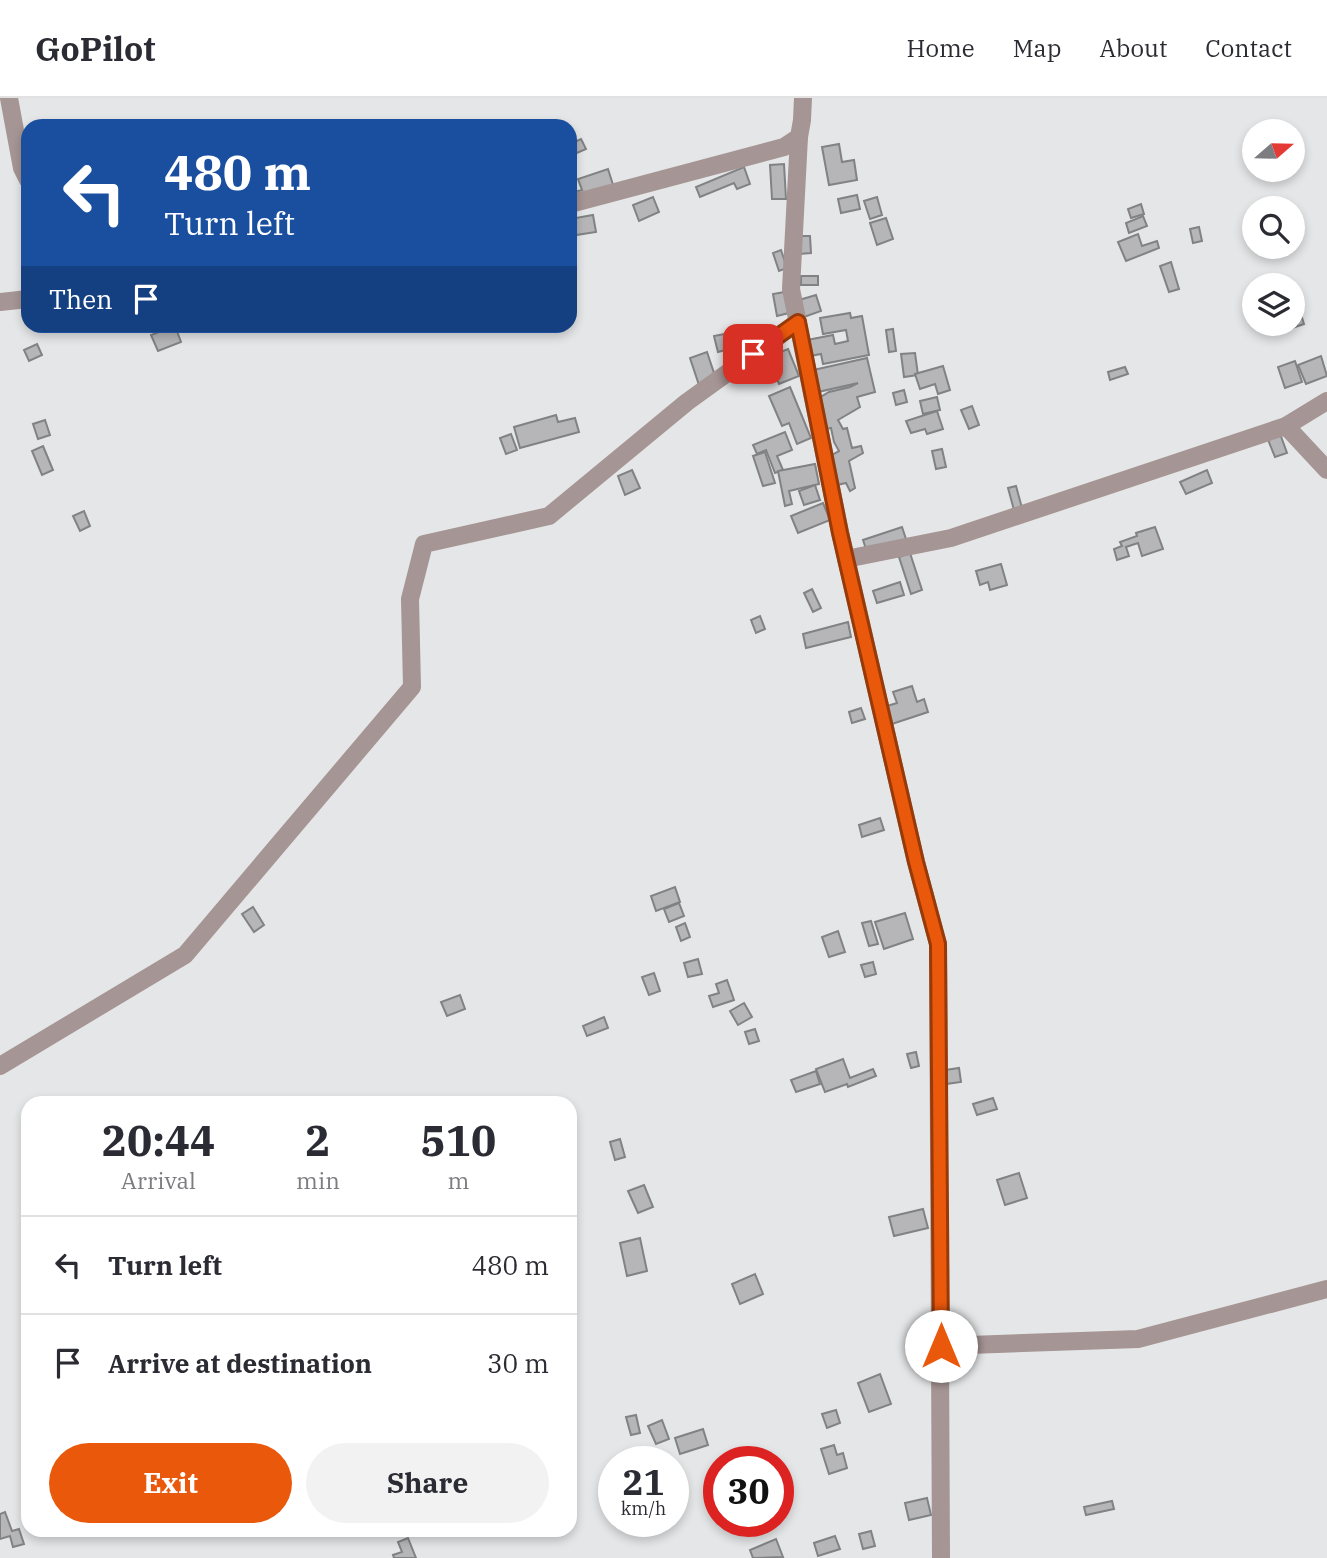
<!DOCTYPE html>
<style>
body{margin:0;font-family:"IBM Plex Serif",serif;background:#f2f2f3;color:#2b2b33;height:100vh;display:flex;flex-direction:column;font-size:26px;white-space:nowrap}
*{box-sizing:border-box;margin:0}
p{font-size:23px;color:#7c7c81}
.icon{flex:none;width:38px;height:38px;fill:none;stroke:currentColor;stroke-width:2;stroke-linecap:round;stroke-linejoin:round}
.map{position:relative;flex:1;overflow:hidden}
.sheet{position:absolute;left:21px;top:998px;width:556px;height:441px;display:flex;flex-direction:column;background:#fff;border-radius:21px;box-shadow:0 4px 10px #0003}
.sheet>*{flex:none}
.banner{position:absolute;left:21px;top:21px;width:556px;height:214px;border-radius:21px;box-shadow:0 4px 10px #0003;background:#1a4fa0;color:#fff;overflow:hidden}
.needle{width:46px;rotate:70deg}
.tools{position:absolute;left:1242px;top:21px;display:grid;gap:14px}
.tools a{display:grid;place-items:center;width:63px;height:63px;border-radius:50%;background:#fff;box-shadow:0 4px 10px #0003;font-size:35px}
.speed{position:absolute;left:598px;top:1348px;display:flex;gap:14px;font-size:35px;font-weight:700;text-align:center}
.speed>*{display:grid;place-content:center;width:91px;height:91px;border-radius:50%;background:#fff;box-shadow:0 4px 10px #0003;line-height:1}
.speed small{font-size:18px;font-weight:400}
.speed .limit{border:10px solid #d22;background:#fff;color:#111}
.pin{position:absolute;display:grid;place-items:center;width:60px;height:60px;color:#fff;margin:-30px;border-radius:14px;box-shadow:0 4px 10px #0006}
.me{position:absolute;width:77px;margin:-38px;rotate:0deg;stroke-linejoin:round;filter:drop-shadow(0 0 5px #0008)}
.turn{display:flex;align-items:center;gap:24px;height:147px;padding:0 28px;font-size:32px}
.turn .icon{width:91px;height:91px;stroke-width:2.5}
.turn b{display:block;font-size:49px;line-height:60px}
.then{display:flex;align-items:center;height:66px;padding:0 28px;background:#0003;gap:14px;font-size:26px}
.eta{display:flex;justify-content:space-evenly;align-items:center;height:119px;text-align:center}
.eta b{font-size:42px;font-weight:700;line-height:49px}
.cta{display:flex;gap:14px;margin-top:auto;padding:14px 28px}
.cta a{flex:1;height:80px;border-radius:42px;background:#ea580c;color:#fff;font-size:28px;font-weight:700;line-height:80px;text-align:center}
.cta a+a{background:#f2f2f3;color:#2b2b33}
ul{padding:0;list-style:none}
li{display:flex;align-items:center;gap:21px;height:98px;padding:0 28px;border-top:2px solid #e1e1e2}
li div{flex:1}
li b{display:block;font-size:26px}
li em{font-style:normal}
header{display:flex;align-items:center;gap:42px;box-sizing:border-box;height:98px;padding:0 35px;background:#fff;border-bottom:2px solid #e1e1e2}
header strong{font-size:33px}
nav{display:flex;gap:38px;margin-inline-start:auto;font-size:24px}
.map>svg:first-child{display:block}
</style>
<header>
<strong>GoPilot</strong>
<nav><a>Home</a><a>Map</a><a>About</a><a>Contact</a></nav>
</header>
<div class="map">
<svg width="1327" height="1460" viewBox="0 0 1327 1460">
<rect width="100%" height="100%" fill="#e5e6e7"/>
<!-- building -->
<g fill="#b6b6b8" stroke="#818283" stroke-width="2">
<path d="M581 41 586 51 570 58V46Z"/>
<path d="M839 46 842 64 854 62 857 82 829 87 822 49Z"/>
<path d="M784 66 786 101H772L770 67Z"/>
<path d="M744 69 750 86 737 91 734 85 700 99 696 89Z"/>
<path d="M608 71 615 93 581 104 578 93 582 92 578 81Z"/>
<path d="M857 97 860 111 841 115 838 101Z"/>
<path d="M653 99 659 114 639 123 633 107Z"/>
<path d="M877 99 882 117 870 121 864 103Z"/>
<path d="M1141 106 1144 116 1131 120 1128 111Z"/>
<path d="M593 117 596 134 570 138V121Z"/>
<path d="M1143 118 1147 128 1129 135 1126 125Z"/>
<path d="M886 120 893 141 877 147 870 125Z"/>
<path d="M1199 129 1202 143 1193 145 1190 131Z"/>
<path d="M1138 136 1142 148 1157 143 1159 150 1126 163 1118 144Z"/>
<path d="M798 138H810L811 155 799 156Z"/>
<path d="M781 152 787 170 779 173 773 155Z"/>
<path d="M1171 164 1179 191 1169 194 1160 168Z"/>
<rect x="801" y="178" width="17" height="9"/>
<path d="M785 194 789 215 777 218 773 196Z"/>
<path d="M816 197 821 213 804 219 799 202Z"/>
<path d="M1300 213 1304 226 1280 234 1277 226H1293V215Z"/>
<path d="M850 215 851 220 862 218 869 257 823 266 821 256 810 258 807 242 833 237 835 246 848 243 846 232 823 236 820 220Z"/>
<path d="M175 228 181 244 158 253 151 237Z"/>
<path d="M893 231 896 253 889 254 886 232Z"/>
<path d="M725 236 729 251 718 254 714 238Z"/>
<path d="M37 246 42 257 29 263 24 252Z"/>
<path d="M788 251 799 278 779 286 768 259Z"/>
<path d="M707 254 716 281 699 287 690 260Z"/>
<path d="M915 255 918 277 904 279 901 256Z"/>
<path d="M1321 258 1327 278 1306 286 1298 267Z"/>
<path d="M867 260 875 294 857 299 860 309 838 322 843 331 847 330 852 350 861 348 863 355 849 363 855 390 850 393 846 385 837 387 830 358 839 353 834 344 831 330 821 332 814 303 829 294 850 289 858 285 818 294 809 273Z"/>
<path d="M1295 263 1302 284 1285 290 1278 269Z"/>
<path d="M943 268 950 292 938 296 935 286 920 291 915 276Z"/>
<path d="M1125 269 1128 276 1110 282 1108 274Z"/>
<path d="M790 289 811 340 797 346 789 325 782 328 769 298Z"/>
<path d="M904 292 907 304 896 307 893 295Z"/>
<path d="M937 299 940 312 923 316 920 303Z"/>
<path d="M972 308 979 327 969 331 961 312Z"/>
<path d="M937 313 943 331 927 336 925 331 911 335 906 323Z"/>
<path d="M556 317 558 324 575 320 579 334 520 350 514 329Z"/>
<path d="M45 322 50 337 38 341 33 326Z"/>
<path d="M1279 333 1287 355 1275 359 1266 337Z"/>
<path d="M785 334 792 352 777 358 783 372 775 375 766 352 757 356 753 347Z"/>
<path d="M511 336 517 352 506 356 500 340Z"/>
<path d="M43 348 53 372 42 377 32 353Z"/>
<path d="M942 351 946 369 936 371 932 353Z"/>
<path d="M765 354 775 385 763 388 753 358Z"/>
<path d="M815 366 819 386 789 393 792 406 785 408 778 373Z"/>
<path d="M632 372 640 390 625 397 618 378Z"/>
<path d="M1207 372 1212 385 1186 396 1180 384Z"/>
<path d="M815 387 820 402 804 407 799 393Z"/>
<path d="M1016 388 1022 410 1014 412 1008 390Z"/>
<path d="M823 405 830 422 798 435 791 418Z"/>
<path d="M84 413 90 428 80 433 73 418Z"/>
<path d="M902 429 906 441 867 454 863 442Z"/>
<path d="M1155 429 1163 451 1142 458 1138 445 1126 449 1129 458 1117 462 1114 451 1122 448 1120 444 1137 438 1136 435Z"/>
<path d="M910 455 922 492 911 496 899 459Z"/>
<path d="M1001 466 1007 487 990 492 988 484 980 487 976 473Z"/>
<path d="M900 484 904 497 877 505 873 493Z"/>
<path d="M812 491 821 510 813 514 804 495Z"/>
<path d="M760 518 765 531 756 535 751 522Z"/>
<path d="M848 524 851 539 806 550 803 536Z"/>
<path d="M912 588 917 604 924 601 928 614 892 626 887 608 897 605 893 594Z"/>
<path d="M861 610 865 621 852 625 849 614Z"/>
<path d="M880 720 884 732 862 739 859 727Z"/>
<path d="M675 789 680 804 656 813 651 798Z"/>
<path d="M679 805 684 818 669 824 664 811Z"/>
<path d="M253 809 264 827 254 834 242 816Z"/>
<path d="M905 815 913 841 884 851 875 824Z"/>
<path d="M871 823 878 846 869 848 862 825Z"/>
<path d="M685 825 690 839 681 843 676 829Z"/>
<path d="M838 833 845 854 829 859 822 839Z"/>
<path d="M698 861 702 876 688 879 684 865Z"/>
<path d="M873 864 876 876 865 879 861 867Z"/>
<path d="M654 875 660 893 649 897 642 879Z"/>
<path d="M727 882 734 902 713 909 709 898 719 895 716 886Z"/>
<path d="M460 897 465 911 447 918 441 904Z"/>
<path d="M744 905 752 919 738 927 730 913Z"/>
<path d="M604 919 608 930 587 938 583 928Z"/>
<path d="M755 931 759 943 749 946 745 934Z"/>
<path d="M916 954 919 968 911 970 907 956Z"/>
<path d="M843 961 850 980 873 971 876 978 848 989 847 986 825 994 816 971Z"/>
<path d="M959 970 961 984 946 986 945 972Z"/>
<path d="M816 973 820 986 796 994 791 982Z"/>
<path d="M993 1000 997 1011 977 1017 973 1006Z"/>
<path d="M620 1041 625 1059 615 1062 610 1044Z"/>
<path d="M1019 1075 1027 1100 1005 1107 997 1082Z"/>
<path d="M644 1087 653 1109 638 1115 628 1093Z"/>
<path d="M923 1111 928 1130 894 1138 889 1119Z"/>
<path d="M640 1140 647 1173 627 1178 620 1145Z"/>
<path d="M755 1176 763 1196 740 1206 732 1186Z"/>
<path d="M880 1276 891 1306 869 1314 858 1285Z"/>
<path d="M836 1312 840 1325 827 1330 822 1316Z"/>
<path d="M636 1317 640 1335 631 1337 626 1319Z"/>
<path d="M662 1322 669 1341 656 1346 648 1328Z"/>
<path d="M703 1331 708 1347 680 1356 675 1340Z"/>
<path d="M834 1347 837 1357 843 1355 847 1370 829 1376 821 1351Z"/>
<path d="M927 1400 931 1417 909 1422 905 1405Z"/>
<path d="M1112 1403 1114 1411 1086 1417 1084 1409Z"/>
<path d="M5 1414 12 1433 19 1431 24 1446 13 1449 10 1438 0 1441V1416Z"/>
<path d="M871 1433 875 1448 863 1451 859 1436Z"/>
<path d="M835 1438 840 1451 818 1458 814 1445Z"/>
<path d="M408 1440 416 1460H394L393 1457 402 1454 398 1444Z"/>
<path d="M776 1441 783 1459 753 1460 750 1452Z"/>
</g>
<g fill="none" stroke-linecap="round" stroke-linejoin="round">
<!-- minor -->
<g stroke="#a59594" stroke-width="18">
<path d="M9 0 22 70 28 82"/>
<path d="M799 39 791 191 840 434 916 764 938 846 941 1460"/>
<path d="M570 106 784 49 799 39 802 22 803 0"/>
<path d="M0 204 28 201"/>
<path d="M1286 328 1327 372"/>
<path d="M846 461 951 440 1286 328 1327 303"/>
<path d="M0 968 185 857 412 589 410 501 424 446 549 418 687 304 798 224"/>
<path d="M941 1248 1138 1241 1327 1191"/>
</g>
</g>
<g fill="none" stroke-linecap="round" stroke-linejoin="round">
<defs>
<path id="route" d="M753 256 798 224 840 435 916 764 938 846 941 1248"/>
</defs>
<!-- route casing -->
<use href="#route" stroke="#983908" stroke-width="18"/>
<!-- route -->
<use href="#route" stroke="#ea580c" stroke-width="12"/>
</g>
</svg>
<div class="tools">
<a><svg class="needle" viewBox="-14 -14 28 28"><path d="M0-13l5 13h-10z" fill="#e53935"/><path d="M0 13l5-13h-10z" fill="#7c7c81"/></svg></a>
<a><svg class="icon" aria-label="search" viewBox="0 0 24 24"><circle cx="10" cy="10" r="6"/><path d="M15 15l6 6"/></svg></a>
<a><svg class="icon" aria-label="layers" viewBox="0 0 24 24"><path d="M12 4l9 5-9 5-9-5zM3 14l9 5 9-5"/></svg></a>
</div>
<div class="speed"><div>21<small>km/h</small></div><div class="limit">30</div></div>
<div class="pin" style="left:753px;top:256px;background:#d93025"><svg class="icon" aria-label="arrive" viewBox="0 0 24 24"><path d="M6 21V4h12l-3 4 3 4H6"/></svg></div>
<svg class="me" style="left:941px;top:1248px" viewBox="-20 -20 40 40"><circle r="19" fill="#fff"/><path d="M0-13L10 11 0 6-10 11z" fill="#ea580c"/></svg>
<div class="banner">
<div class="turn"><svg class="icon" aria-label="left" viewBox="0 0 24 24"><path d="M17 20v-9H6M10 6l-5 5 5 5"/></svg><div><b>480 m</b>Turn left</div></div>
<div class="then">Then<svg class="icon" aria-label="arrive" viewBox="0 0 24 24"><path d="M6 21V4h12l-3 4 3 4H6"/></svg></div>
</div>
<section class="sheet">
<div class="eta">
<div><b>20:44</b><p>Arrival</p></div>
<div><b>2</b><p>min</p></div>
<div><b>510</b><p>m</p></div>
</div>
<ul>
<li><svg class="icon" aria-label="left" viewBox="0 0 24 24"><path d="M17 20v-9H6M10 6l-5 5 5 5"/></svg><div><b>Turn left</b></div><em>480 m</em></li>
<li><svg class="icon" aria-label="arrive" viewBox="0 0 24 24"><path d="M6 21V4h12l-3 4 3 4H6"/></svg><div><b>Arrive at destination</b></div><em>30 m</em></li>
</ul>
<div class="cta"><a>Exit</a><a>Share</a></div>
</section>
</div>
